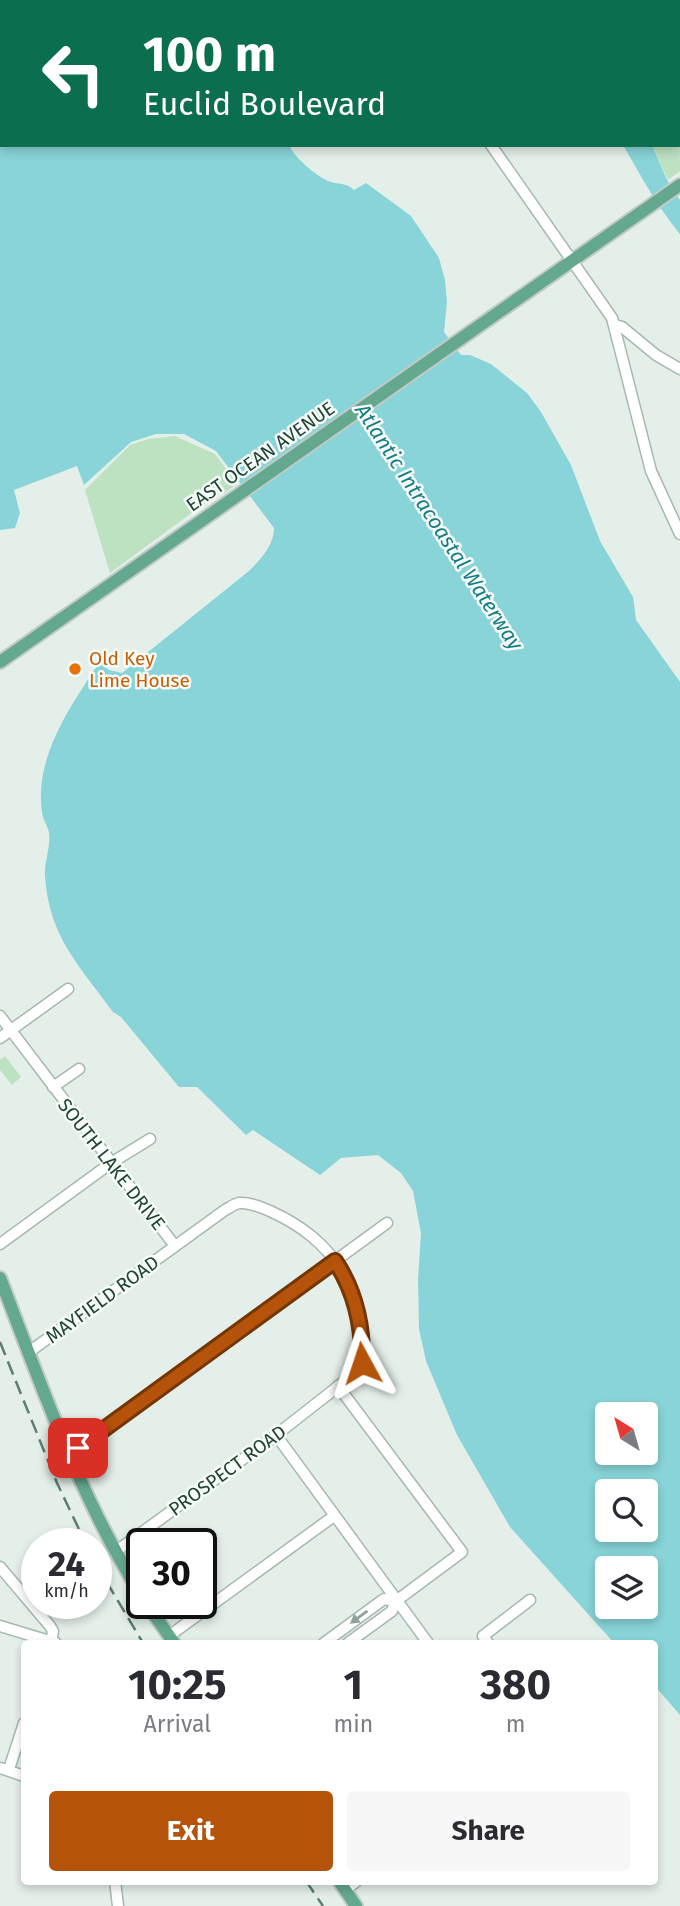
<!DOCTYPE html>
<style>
body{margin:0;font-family:"Fira Sans",sans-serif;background:#f7f7f7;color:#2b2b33;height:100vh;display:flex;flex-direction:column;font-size:26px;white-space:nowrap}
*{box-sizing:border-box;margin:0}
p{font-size:23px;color:#7c7c81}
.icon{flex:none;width:38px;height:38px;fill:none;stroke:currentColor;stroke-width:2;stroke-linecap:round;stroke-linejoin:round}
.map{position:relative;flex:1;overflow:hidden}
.panel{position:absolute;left:21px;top:1640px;width:637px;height:245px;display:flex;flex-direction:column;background:#fff;border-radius:7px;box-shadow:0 4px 10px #0003}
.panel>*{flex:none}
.banner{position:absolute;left:0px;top:0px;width:681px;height:147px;box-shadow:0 4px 10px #0003;background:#0b6e4f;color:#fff;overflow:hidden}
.needle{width:46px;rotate:323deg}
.tools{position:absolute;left:595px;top:1402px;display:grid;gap:14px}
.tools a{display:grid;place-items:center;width:63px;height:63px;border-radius:7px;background:#fff;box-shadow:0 4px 10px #0003;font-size:35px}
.speed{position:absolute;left:21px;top:1528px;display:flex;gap:14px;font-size:35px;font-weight:700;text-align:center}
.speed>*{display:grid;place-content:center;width:91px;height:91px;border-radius:50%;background:#fff;box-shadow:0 4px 10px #0003;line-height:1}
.speed small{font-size:18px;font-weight:400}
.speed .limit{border:4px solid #111;border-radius:10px;background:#fff;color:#111}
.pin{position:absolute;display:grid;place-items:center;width:60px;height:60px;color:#fff;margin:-30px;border-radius:14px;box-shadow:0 4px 10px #0006}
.me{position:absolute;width:77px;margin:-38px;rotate:355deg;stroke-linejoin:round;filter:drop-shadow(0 0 5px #0008)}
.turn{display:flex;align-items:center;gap:24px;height:147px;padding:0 28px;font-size:32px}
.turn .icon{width:91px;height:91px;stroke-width:2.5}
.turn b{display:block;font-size:49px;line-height:60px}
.eta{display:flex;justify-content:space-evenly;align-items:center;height:119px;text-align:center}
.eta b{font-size:42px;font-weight:700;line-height:49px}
.button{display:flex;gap:14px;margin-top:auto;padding:14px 28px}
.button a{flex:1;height:80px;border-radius:7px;background:#b45309;color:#fff;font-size:28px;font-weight:700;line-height:80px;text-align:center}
.button a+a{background:#f7f7f7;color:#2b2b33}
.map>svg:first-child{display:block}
</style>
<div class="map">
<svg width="680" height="1906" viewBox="0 0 680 1906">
<rect width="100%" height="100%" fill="#e4efe9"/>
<!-- green -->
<g fill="#bce2c2">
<path d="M679 34 680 171 668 180 652 145H679Z"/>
<path d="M175 436 215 454 237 484 225 493 216 495 110 573 85 490 130 445 148 439Z"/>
<path d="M5 1056 21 1077 12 1085 0 1070V1060Z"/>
</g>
<!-- water -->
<g fill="#88d4d8" fill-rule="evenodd">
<path d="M0 0H307V2H2V145H289C295 158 315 175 328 181 338 185 346 182 354 190L366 183 411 216 439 258 445 280 447 302 444 332 461 355H470L491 364 527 393 541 412 571 465 600 541 633 597 636 620 680 682V1715L655 1686 654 1643H614L510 1527 457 1435 426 1361 419 1329 418 1280 421 1233 413 1191 401 1173 378 1155 341 1158 320 1175 253 1130 246 1135 197 1087H179L121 1017 113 1012C79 965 49 937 45 876 44 862 51 847 49 833 48 826 43 820 42 813 34 756 71 706 100 661L109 670 122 673 249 571C261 559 274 545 274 528L216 451 184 434H156L131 442 84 485 77 466 14 490 20 513 15 528 0 530ZM607 1414H646V1452H607ZM607 1491H646V1530H607ZM607 1568H646V1606H607Z"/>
<path d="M623 145H652L667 180 680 200V234C657 206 641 176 623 145Z"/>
</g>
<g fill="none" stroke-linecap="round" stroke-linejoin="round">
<defs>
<g id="minor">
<path d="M408 0 409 2"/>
<path d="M491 145 612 318 651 471 680 534"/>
<path d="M615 325 622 327 656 355 680 369"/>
<path d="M0 1016 175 1246"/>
<path d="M0 1038 68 989"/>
<path d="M53 1087 79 1069"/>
<path d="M0 1244 111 1163 150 1139"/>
<path d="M29 1352 225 1210C229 1208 234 1204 239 1203 249 1202 261 1207 270 1211 303 1226 327 1245 346 1277 355 1292 356 1311 359 1328 363 1346 365 1359 354 1374L276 1435 115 1552"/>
<path d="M338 1386 462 1552 396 1601 392 1611 348 1643"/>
<path d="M276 1435 428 1643"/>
<path d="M69 1455 387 1223"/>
<path d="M0 1567 50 1626 53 1631 51 1643"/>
<path d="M0 1626 56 1643"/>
<path d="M169 1636 334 1516"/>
<path d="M324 1643 384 1599 396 1601"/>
<path d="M488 1643 483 1636 530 1600"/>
<path d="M0 1768 24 1776"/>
<path d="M9 1769 24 1723"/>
<path d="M115 1881 118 1906"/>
<path d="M345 1890 357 1881"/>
</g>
<g id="major">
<path d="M0 662 680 185"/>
<path d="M0 1278C42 1386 79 1497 142 1596"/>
<path d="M146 1603 174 1643"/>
<path d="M339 1881 356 1906"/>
</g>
</defs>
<!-- minor casing -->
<use href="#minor" stroke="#a6b8b0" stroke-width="13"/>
<!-- major casing -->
<use href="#major" stroke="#c1cac7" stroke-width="16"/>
<!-- minor -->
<use href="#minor" stroke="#fff" stroke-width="10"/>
<!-- major -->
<use href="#major" stroke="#65a890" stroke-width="12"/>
<!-- rail -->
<g stroke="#5c7e71" stroke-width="2.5" stroke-dasharray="14 7" stroke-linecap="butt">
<path d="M0 1342 57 1483 86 1544"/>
<path d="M96 1564 143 1643"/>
<path d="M306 1881 323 1906"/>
</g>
</g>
<!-- one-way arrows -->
<defs><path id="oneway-solid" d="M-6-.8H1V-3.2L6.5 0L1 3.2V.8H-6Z" transform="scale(1.75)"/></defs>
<use fill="#90a19a" href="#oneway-solid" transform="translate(359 1617) rotate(144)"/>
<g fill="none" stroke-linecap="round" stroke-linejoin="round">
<defs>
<path id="route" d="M78 1448 335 1261C355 1291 363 1326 362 1363"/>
</defs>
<!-- route casing -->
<use href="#route" stroke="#753606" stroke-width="18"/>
<!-- route -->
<use href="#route" stroke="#b45309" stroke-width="12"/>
</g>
<!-- markers -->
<circle fill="#e8710a" stroke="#f6fbf8" stroke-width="2.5" cx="75" cy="669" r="7"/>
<g text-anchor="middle" stroke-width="5" stroke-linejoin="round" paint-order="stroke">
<!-- street labels -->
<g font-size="19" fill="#214336" stroke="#f6fbf8">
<text transform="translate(260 456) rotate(-35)" y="7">EAST OCEAN AVENUE</text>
<text transform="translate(112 1164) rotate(52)" y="7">SOUTH LAKE DRIVE</text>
<text transform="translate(102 1299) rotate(-36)" y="7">MAYFIELD ROAD</text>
<text transform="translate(227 1470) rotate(-36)" y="7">PROSPECT ROAD</text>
</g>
<!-- food labels -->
<g font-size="19" fill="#c56008" stroke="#f6fbf8" text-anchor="start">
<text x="89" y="665">Old Key<tspan x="89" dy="22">Lime House</tspan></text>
</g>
<!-- water labels -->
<g font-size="21" font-style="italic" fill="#157e85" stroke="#f6fbf8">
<text transform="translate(439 527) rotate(57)" y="7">Atlantic Intracoastal Waterway</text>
</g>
</g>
</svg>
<div class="tools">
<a><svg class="needle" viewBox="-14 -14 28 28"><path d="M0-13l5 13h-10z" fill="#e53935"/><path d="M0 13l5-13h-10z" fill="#7c7c81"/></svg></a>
<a><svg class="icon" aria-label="search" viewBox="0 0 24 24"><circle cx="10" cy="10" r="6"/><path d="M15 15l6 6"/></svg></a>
<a><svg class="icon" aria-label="layers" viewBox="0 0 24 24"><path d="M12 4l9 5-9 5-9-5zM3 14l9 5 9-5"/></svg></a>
</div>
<div class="speed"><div>24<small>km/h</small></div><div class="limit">30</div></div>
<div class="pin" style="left:78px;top:1448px;background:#d93025"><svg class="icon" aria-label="arrive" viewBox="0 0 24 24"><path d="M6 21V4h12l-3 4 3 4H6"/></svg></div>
<svg class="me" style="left:362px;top:1363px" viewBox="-20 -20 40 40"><path d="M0-17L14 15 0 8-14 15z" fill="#b45309" stroke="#fff" stroke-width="4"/></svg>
<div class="banner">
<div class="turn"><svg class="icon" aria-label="left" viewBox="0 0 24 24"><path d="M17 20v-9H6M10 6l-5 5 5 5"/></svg><div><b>100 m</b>Euclid Boulevard</div></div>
</div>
<section class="panel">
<div class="eta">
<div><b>10:25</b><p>Arrival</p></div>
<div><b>1</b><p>min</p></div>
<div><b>380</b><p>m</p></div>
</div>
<div class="button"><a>Exit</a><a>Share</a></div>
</section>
</div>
